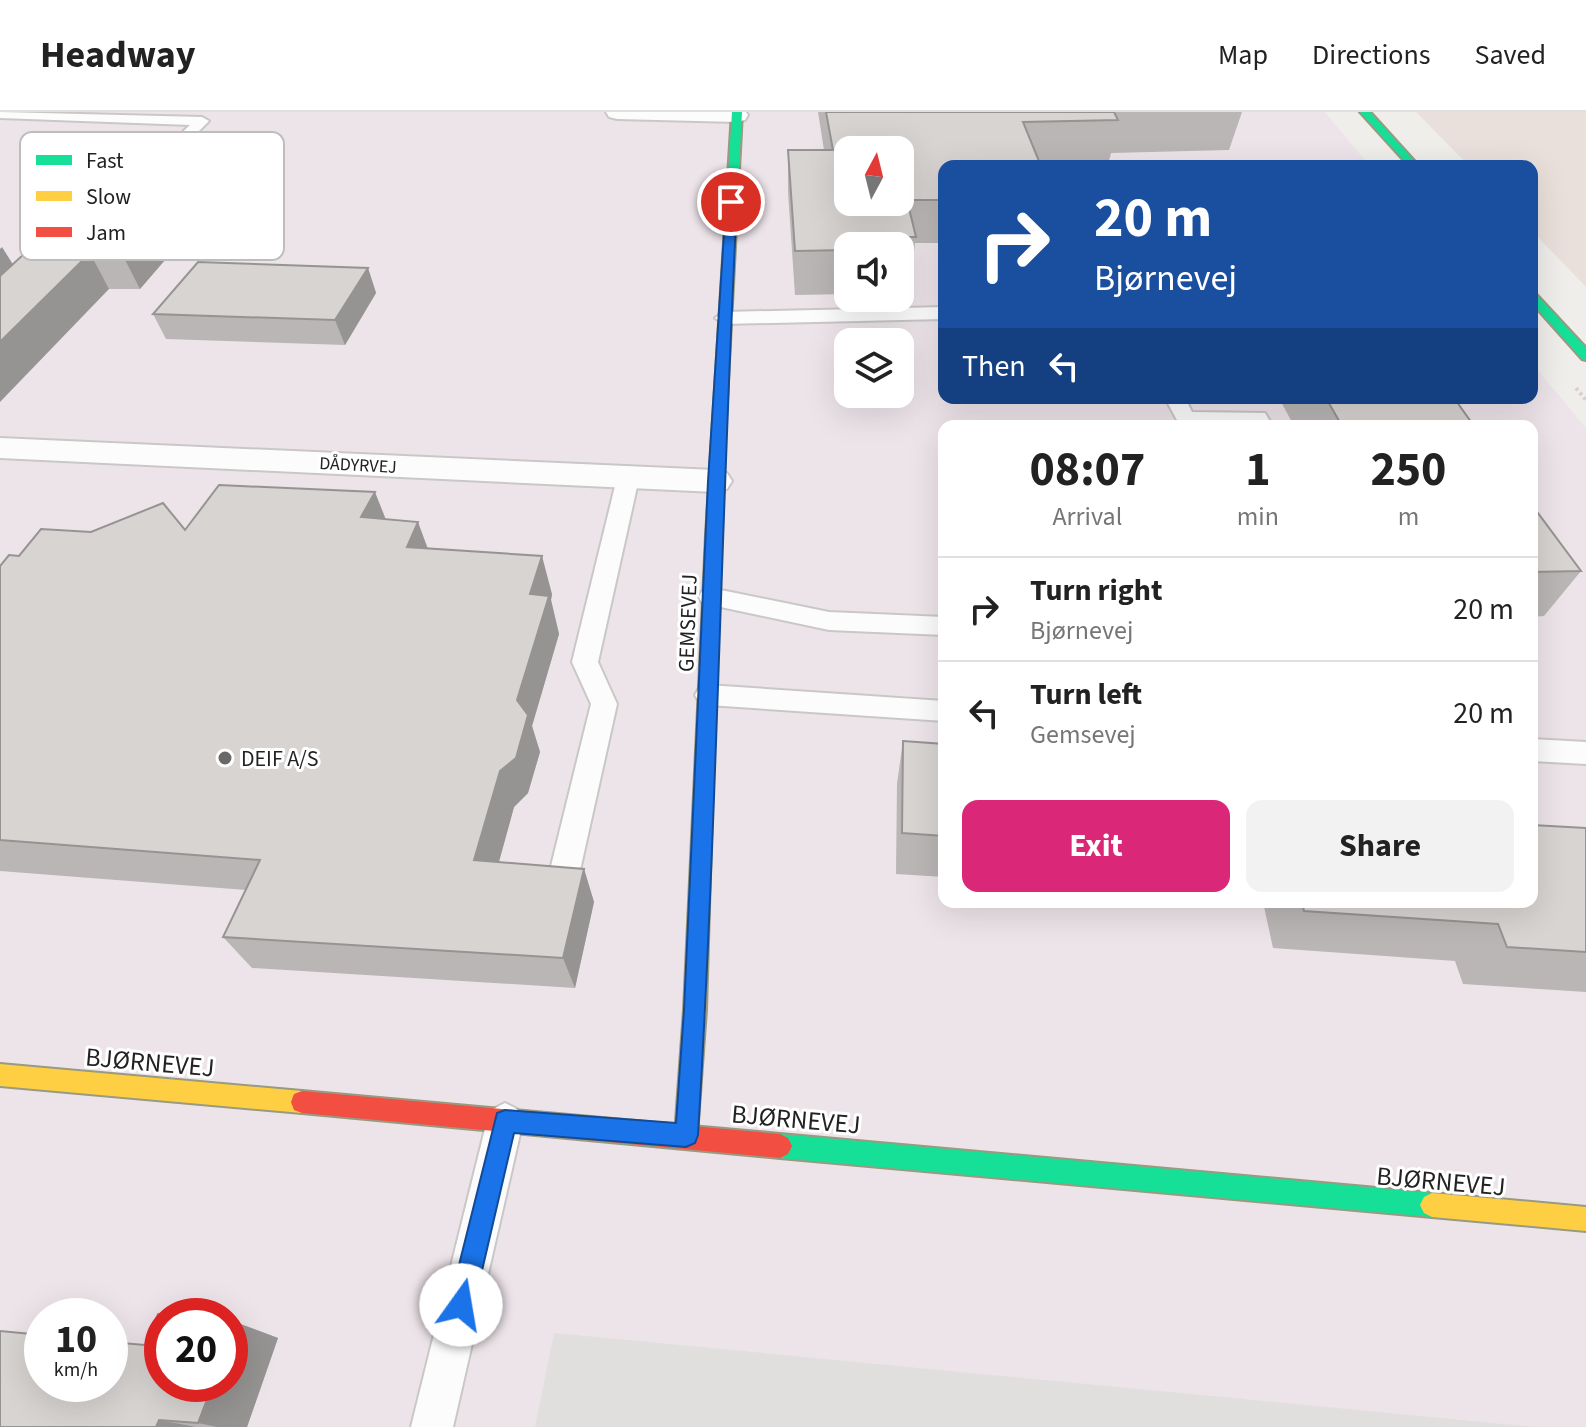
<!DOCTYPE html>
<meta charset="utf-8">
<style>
body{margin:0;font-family:"Source Sans 3",sans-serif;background:#f2f2f2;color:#222;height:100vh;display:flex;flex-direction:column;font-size:30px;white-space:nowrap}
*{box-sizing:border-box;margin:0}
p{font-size:26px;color:#767676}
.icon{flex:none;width:44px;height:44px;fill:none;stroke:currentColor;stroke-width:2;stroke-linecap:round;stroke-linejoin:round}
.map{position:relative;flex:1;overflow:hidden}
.sheet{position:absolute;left:938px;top:308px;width:600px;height:488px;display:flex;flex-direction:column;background:#fff;border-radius:16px;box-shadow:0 8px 32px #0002}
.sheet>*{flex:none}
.banner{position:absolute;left:938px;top:48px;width:600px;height:244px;border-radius:16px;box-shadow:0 8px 32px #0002;background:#1a4fa0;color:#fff;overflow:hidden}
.needle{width:52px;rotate:7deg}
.tools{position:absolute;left:834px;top:24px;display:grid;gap:16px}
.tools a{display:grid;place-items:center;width:80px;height:80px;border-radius:16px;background:#fff;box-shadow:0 8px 32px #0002;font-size:40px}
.speed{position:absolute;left:24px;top:1186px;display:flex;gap:16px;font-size:40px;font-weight:700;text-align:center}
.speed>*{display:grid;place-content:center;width:104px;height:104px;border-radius:50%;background:#fff;box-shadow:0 8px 32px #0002;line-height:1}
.speed small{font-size:20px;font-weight:400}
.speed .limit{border:12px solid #d22;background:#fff;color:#111}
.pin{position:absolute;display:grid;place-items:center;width:68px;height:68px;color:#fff;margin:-34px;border:4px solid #fff;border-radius:50%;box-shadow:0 2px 8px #0007}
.me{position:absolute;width:88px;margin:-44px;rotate:13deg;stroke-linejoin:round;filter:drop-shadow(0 0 6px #0008)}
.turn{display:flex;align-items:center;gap:28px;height:168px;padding:0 24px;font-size:36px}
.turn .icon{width:104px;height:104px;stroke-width:2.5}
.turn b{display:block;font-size:56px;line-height:68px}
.then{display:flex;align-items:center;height:76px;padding:0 24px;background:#0003;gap:16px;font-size:30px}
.eta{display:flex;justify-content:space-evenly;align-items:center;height:136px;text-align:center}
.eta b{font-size:48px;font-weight:700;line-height:56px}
.cta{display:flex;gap:16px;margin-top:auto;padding:16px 24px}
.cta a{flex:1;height:92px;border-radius:16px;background:#db2777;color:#fff;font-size:32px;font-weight:700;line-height:92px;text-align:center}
.cta a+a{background:#f2f2f2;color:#222}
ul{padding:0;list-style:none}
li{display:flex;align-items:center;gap:24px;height:104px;padding:0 24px;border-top:2px solid #e0e0e0}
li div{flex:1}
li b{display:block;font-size:30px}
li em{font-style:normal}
header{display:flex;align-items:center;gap:48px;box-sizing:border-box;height:112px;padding:0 40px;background:#fff;border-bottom:2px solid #e0e0e0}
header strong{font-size:38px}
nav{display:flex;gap:44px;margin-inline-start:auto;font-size:28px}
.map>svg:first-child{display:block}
</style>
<header>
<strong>Headway</strong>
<nav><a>Map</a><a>Directions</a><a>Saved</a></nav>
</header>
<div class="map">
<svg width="1586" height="1315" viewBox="0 0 1586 1315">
<rect width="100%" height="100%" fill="#f0eeeb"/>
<!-- industrial -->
<path fill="#ede4e9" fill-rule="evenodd" d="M0 0H1325L1370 54H944V286H1532V251L1586 316V1315H0ZM848 38H900V90H848ZM848 134H900V186H848ZM848 230H900V282H848ZM944 314H1532V790H944ZM42 1204H110V1272H42ZM162 1204H230V1272H162Z"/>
<!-- military -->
<path fill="#eae0db" d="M1416 0H1586V175L1532 119V54H1469Z"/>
<!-- parking -->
<path fill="#e0dfde" d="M554 1221 1535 1315H535Z"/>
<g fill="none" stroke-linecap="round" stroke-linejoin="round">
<defs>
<g id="lane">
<path d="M0 0 202 5 209 9 136 82H124V76L190 13 0 6Z"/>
<path d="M944 195V207L724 212 715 206 724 200Z"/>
<path d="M1165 286H1185L1192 300 1265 301 1273 314 1178 310Z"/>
<path d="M628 359 636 361 639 366 598 550 617 592 581 754 577 763 566 767 555 763 551 754 591 592 572 550 617 366 620 361Z"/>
<path d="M711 476 829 500 944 505V523L829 518 702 491 699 485 702 479Z"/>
<path d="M708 573 944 589V609L708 593 699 590 695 583 699 576Z"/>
<path d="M1532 627 1586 630V652L1532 649Z"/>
<path d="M505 991 517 997 523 1009 453 1315H411L487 1009 493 997Z"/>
</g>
<g id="street">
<path d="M606 0H746L748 3 745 8 737 10 617 7 609 5Z"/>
<path d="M0 326 715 358 727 361 732 369 727 377 715 380 0 346Z"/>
</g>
<g id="fast">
<path d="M732 0H742L720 423 713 428 706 423Z"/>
<path d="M1360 0H1370L1419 54H1409Z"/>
<path d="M1532 180 1536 182 1586 236V248L1582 247 1532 191Z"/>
<path d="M780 1022 1432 1081 1440 1085 1444 1093 1440 1101 1432 1105 780 1046 772 1042 768 1034 772 1026Z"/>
</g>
<g id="slow">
<path d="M713 418 720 423 706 898 697 1023 694 1031 686 1034 678 1031 675 1023 684 898 706 423Z"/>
<path d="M0 952 302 979 310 982 313 990 310 998 302 1001 0 974Z"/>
<path d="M1432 1081 1586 1095V1119L1432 1105 1424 1101 1420 1093 1424 1085Z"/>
</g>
<path id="jam" d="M302 979 780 1022 788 1026 792 1034 788 1042 780 1046 302 1001 294 998 291 990 294 982Z"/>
</defs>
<!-- lane casing -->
<use href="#lane" stroke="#c9c8c7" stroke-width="4"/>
<!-- street casing -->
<use href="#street" stroke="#c9c8c7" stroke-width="4"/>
<!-- fast casing -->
<use href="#fast" stroke="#999a82" stroke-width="4"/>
<!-- slow casing -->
<use href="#slow" stroke="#999a82" stroke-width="4"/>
<!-- jam casing -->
<use href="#jam" stroke="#999a82" stroke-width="4"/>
<!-- path -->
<path stroke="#dccecd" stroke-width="4" stroke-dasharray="3 3" stroke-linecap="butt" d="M1576 276 1586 288"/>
<!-- lane -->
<use href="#lane" fill="#fdfcfc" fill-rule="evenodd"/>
<!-- street -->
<use href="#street" fill="#fdfcfc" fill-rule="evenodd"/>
<!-- fast -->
<use href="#fast" fill="#16e098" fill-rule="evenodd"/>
<!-- slow -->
<use href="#slow" fill="#ffcf43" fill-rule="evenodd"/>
<!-- jam -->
<use href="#jam" fill="#f24e42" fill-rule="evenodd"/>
</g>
<!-- wall -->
<g fill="#b9b6b5">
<path d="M818 0H1242L1229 38 1111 41 1109 49 944 54V131H915L911 169H900V134H848V182L795 183 788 80V38H824Z"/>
<path d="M176 54 191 88 161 121 171 141 140 177H109L13 152Z"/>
<path d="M368 156 376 181 345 233 166 227 153 202Z"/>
<path d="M1279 286H1454L1474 314H1294Z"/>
<path d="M1532 393 1581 459 1544 504 1532 505Z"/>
<path d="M386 407 428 436 552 482 551 488 559 522 532 614 540 640 528 681 514 695 499 750 584 757 594 790 575 876 252 856 223 825 246 778 0 759V454L19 444 91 420 185 418Z"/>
<path d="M903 629 944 632V765L896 762 897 672Z"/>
<path d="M1586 716V880L1463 872 1455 849 1273 836 1263 790H1532Z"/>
<path d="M235 1210 278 1226 247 1315H0L145 1233Z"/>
</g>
<!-- shaded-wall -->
<g fill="#969493">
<path d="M176 54 191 88 161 121 171 141 140 177 122 142 125 106Z"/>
<path d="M2 135 24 170 0 194V137Z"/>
<path d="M90 141 109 177 0 290V230Z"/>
<path d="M368 156 376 181 345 233 335 208Z"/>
<path d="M375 380 390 418 361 405Z"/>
<path d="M418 410 432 448 407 435Z"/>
<path d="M542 444 552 482 551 488 559 522 532 614 540 640 528 681 514 695 490 782 474 748 517 588 530 482Z"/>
<path d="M584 757 594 790 575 876 563 846Z"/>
<path d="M235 1210 278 1226 247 1315H217L198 1311 213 1272H230V1225Z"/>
<path d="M159 1308 196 1315H156Z"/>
</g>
<!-- building -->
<g fill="#d7d4d2" stroke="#969493" stroke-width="2" fill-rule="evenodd">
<path d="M826 0H1114L1118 8 1023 10 1041 54H944V88H907L916 125H896L897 134H848V138L795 139 788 38H833ZM848 38H900V90H848Z"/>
<path d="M122 52 176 54 125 106 154 107 122 142 90 141 0 230V164Z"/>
<path d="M198 150 368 156 335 208 153 202Z"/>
<path d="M1326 286H1454L1474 314H1342Z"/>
<path d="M219 373 375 380 361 405 418 410 407 435 542 444 530 482 549 484 517 588 528 603 516 646 500 659 474 748 584 757 563 846 223 825 260 748 0 728V454L9 443 19 444 41 417 91 420 163 391 185 418Z"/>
<path d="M1532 393 1581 459 1532 460Z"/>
<path d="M903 629 944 632V724L902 721Z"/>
<path d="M1532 713 1586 716V840L1507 835 1498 812 1304 799 1302 790H1532Z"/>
<path d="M158 1202 178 1204H162V1272H213L198 1311 159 1308 156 1315H0V1219L42 1223V1272H110V1230L145 1233Z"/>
<path d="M230 1209 235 1210 230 1225Z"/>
</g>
<!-- route -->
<path fill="#1a73e8" stroke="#114b97" stroke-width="2" d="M731 87 737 90C721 401 717 712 698 1023L695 1031 686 1035 514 1021 474 1193 470 1202 461 1205 452 1202 449 1193 497 1001 505 998 676 1011 684 898 708 369 726 90Z"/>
<!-- markers -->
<circle fill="#6a6968" stroke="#fff" stroke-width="3" cx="225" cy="646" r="8"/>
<g text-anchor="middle" stroke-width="6" stroke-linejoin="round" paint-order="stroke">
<!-- far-street labels -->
<g font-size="18" fill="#222" stroke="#fff">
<text transform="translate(358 353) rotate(3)" y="6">DÅDYRVEJ</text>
</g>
<!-- street labels -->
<g font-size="22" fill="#222" stroke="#fff">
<text transform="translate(687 511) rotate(-88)" y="8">GEMSEVEJ</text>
</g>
<!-- poi labels -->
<g font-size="22" fill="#222" stroke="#fff" text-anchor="start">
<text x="241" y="654">DEIF A/S</text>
</g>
<!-- near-street labels -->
<g font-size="26" fill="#222" stroke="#fff">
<text transform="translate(150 950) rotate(5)" y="9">BJØRNEVEJ</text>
<text transform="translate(796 1007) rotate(5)" y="9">BJØRNEVEJ</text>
<text transform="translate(1441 1069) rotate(5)" y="9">BJØRNEVEJ</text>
</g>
</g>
<!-- legend -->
<rect x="20" y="20" width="264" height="128" rx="12" fill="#fff" stroke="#bdbdbd" stroke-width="2"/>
<rect x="36" y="43" width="36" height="10" fill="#16e098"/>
<rect x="36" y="79" width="36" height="10" fill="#ffcf43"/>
<rect x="36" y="115" width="36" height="10" fill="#f24e42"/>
<g font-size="22" fill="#222">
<text x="86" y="56">Fast</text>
<text x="86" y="92">Slow</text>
<text x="86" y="128">Jam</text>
</g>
</svg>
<div class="tools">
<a><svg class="needle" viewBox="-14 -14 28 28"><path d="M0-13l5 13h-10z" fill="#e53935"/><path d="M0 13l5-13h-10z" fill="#767676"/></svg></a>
<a><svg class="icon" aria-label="sound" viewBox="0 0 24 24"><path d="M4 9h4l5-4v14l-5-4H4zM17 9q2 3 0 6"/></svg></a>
<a><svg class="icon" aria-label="layers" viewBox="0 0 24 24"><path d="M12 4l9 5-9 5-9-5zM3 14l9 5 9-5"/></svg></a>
</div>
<div class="speed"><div>10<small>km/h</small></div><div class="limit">20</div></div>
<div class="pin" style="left:731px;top:90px;background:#d93025"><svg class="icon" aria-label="arrive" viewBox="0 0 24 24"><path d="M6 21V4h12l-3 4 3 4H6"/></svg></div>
<svg class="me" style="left:461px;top:1193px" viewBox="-20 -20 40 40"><circle r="19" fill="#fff"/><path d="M0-13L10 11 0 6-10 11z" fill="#1a73e8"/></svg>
<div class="banner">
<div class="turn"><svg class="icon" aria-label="right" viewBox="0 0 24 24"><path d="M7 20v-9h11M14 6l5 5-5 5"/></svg><div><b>20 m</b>Bjørnevej</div></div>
<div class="then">Then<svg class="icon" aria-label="left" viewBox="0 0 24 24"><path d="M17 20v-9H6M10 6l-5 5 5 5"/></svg></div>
</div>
<section class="sheet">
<div class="eta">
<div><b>08:07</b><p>Arrival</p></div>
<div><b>1</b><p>min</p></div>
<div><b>250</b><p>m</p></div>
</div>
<ul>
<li><svg class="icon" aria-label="right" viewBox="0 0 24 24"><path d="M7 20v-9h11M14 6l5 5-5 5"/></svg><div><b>Turn right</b><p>Bjørnevej</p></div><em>20 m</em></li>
<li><svg class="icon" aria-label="left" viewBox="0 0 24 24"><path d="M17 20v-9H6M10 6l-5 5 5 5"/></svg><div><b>Turn left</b><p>Gemsevej</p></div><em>20 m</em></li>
</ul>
<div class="cta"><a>Exit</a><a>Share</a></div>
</section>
</div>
